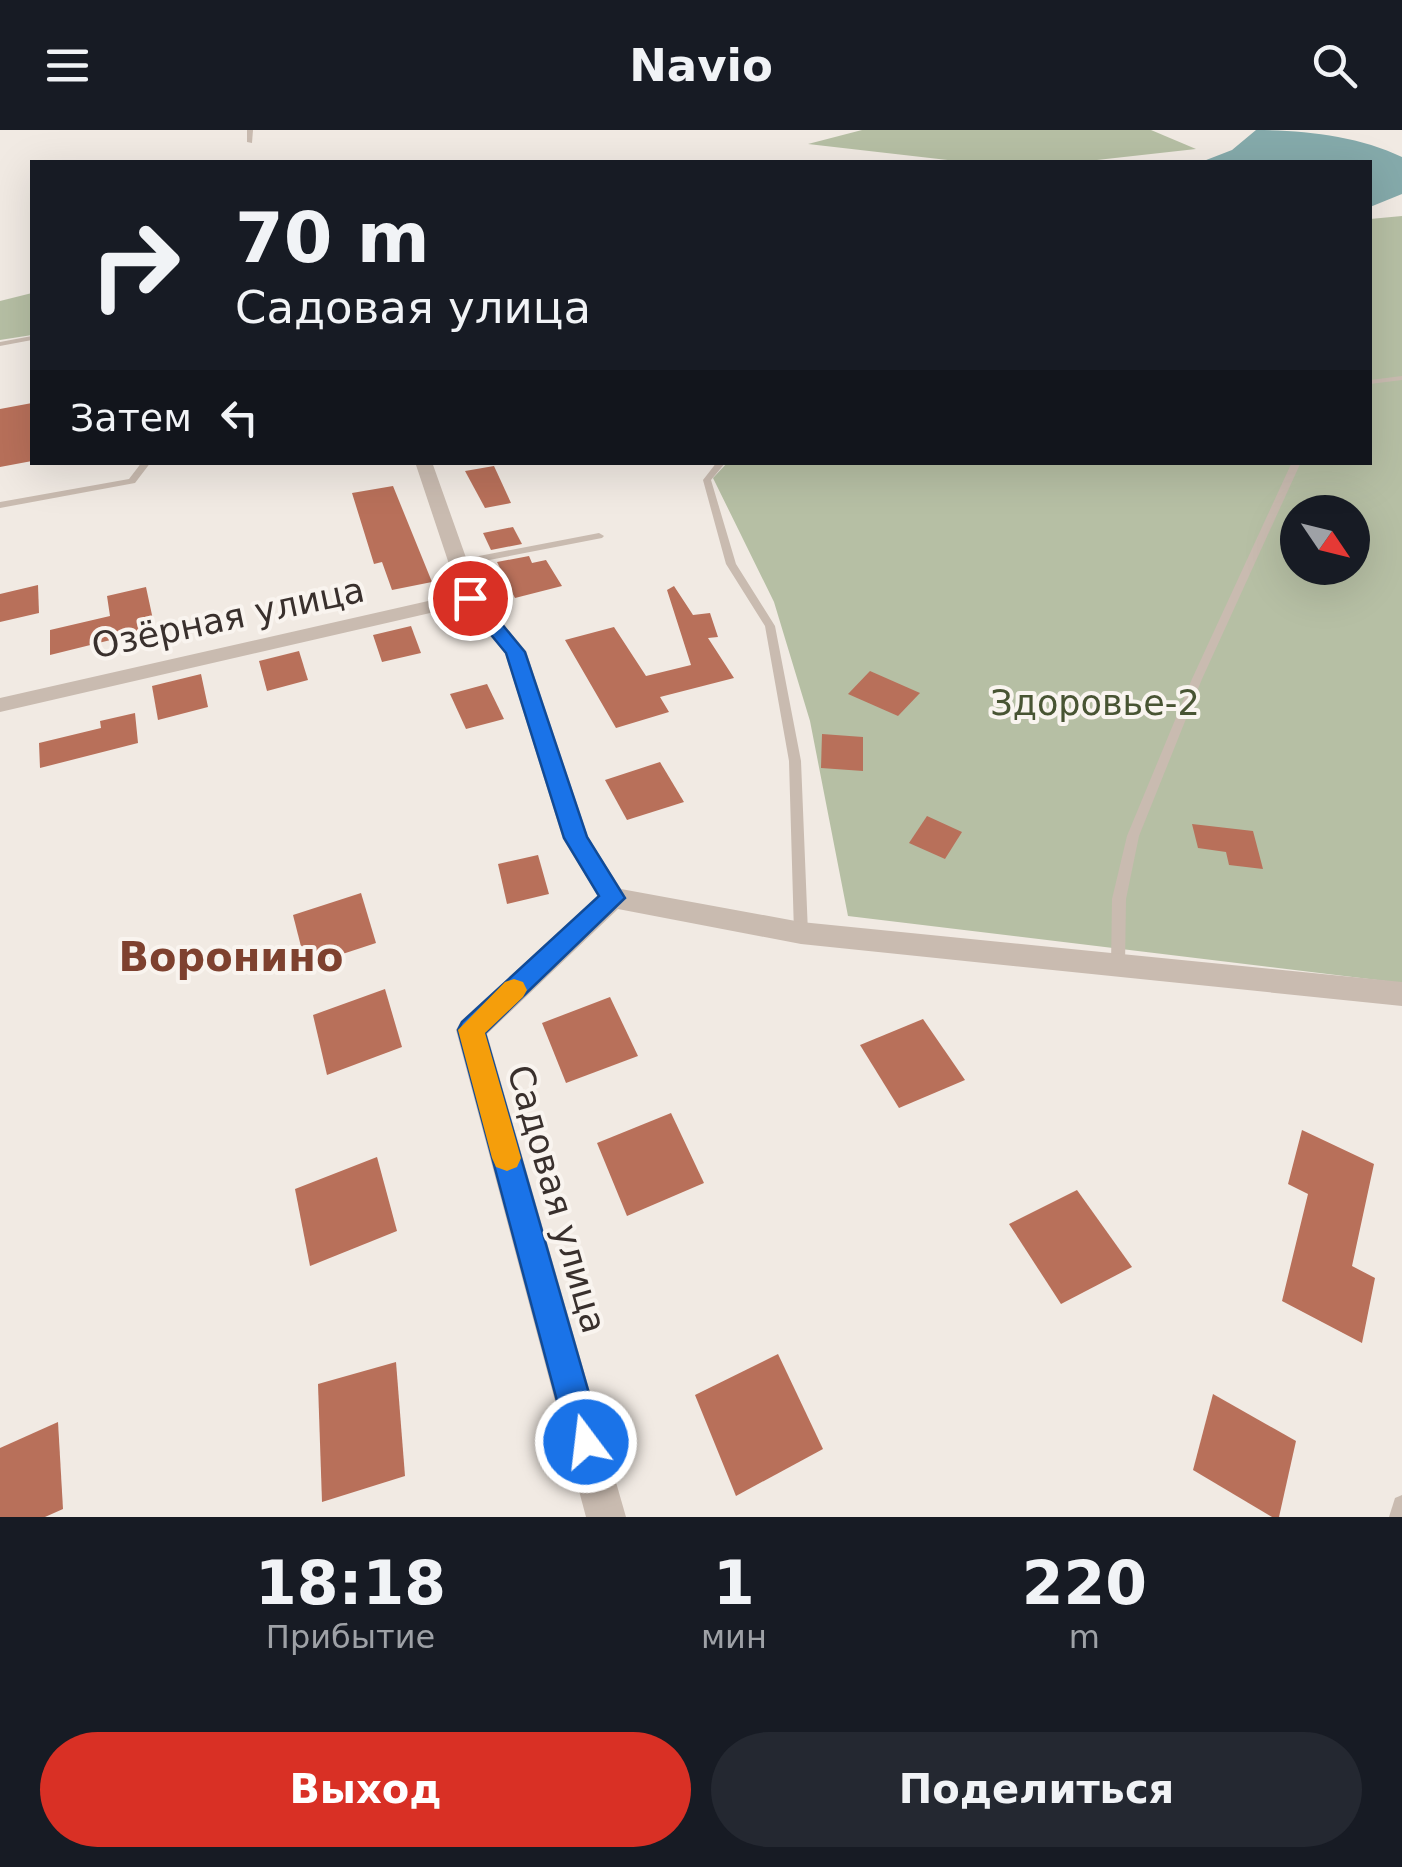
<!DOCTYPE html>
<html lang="ru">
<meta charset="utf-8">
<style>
body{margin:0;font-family:"DejaVu Sans",sans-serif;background:#242831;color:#f1f3f6;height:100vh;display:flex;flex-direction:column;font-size:38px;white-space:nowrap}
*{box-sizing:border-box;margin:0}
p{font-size:32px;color:#9ea1a6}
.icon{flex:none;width:55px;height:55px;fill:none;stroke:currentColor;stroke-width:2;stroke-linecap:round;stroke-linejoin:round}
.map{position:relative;height:1387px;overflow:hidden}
.sheet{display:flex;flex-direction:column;background:#171b24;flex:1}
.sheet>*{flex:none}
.hud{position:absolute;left:30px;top:30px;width:1342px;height:305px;border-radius:0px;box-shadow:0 10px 40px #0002;background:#171b24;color:#f1f3f6;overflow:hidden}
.needle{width:65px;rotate:125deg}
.tools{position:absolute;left:1280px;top:365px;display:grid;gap:20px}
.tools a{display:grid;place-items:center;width:90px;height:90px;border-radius:50%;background:#171b24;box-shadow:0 10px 40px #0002;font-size:50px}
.pin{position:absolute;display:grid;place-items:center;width:85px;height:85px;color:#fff;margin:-42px;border:5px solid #fff;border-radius:50%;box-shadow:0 2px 10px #0007}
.me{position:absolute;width:110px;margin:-55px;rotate:345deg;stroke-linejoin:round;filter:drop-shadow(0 0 8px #0008)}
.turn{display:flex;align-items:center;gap:35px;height:210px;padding:0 40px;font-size:45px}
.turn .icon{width:130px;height:130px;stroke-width:2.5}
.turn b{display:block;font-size:70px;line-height:85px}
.then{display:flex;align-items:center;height:95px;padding:0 40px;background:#0003;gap:20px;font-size:38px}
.eta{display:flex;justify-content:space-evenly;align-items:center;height:170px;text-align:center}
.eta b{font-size:60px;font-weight:800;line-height:70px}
.action{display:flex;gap:20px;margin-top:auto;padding:20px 40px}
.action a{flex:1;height:115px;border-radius:60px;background:#d93025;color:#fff;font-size:40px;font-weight:800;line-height:115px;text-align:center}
.action a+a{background:#242831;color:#f1f3f6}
header{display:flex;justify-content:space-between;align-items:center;height:130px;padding:0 40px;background:#171b24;font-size:45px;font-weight:800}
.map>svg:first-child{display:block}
</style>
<header><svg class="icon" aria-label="menu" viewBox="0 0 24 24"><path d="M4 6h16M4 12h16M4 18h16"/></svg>Navio<svg class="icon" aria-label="search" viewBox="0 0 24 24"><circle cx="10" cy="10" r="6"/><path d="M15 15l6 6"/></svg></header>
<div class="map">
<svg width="1402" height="1387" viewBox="0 0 1402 1387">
<rect width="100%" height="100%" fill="#f1eae3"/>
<!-- green -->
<g fill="#b6bfa4" fill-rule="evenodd">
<path d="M862 0H1151L1196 19 1097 30 965 32 808 14Z"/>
<path d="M1402 86V853L848 786 810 591 774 472 713 348 728 332H1370V89ZM1298 382H1352V438H1298Z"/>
<path d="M32 163V205L0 210V171Z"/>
</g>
<!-- water -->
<path fill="#85aaab" d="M1256 0C1304 0 1359 6 1402 27V64L1370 77V32H1201L1232 20Z"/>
<!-- building -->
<g fill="#b8705a">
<path d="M32 273V331L0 337V279Z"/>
<path d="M494 336 511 373 485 378 465 341Z"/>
<path d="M393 356 432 452 392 460 382 432 374 434 352 363Z"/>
<path d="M513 397 522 414 491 420 483 403Z"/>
<path d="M529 426 532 433 546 430 562 456 515 468 497 432Z"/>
<path d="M38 455 39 483 0 492V464Z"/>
<path d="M674 456 693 485 710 483 718 507 708 508 734 548 660 567 669 582 616 598 565 510 614 497 646 546 691 535 667 460Z"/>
<path d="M146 457 155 499 50 525V500L110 486 107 466Z"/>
<path d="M411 496 421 523 382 532 373 505Z"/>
<path d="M299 521 308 550 267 561 259 531Z"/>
<path d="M870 541 920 563 898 586 848 564Z"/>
<path d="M201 544 208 577 158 590 152 556Z"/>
<path d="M487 554 504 589 466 599 450 564Z"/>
<path d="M135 583 138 613 40 638 39 613 101 598 100 591Z"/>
<path d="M822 604 863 607V641L821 638Z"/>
<path d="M660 632 684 672 627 690 605 650Z"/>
<path d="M927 686 962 702 945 729 909 713Z"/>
<path d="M1192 694 1253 701 1263 739 1229 735 1226 722 1198 718Z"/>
<path d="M538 725 549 764 507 774 498 734Z"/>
<path d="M361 763 376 813 306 836 293 785Z"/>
<path d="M385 859 402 917 327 945 313 885Z"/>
<path d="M610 867 638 926 566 953 542 893Z"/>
<path d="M923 889 965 950 899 978 860 915Z"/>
<path d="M671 983 704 1053 627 1086 597 1013Z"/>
<path d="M1302 1000 1374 1034 1352 1136 1375 1148 1362 1213 1282 1171 1308 1064 1288 1054Z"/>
<path d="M377 1027 397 1101 310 1136 295 1059Z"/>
<path d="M1077 1060 1132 1137 1061 1174 1009 1094Z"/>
<path d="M778 1224 823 1319 736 1366 695 1265Z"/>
<path d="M396 1232 405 1346 322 1372 318 1254Z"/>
<path d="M1213 1264 1296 1311 1279 1387H1272L1193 1340Z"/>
<path d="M58 1292 63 1379 45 1387H0V1318Z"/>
</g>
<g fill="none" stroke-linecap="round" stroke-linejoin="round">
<!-- lane -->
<g fill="#c9bbb0" fill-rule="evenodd">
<path d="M247 0H253L252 13 247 12Z"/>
<path d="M32 206V210L0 216V212Z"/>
<path d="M1402 246V250L1370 254V250Z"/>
<path d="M142 332H151L135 353 0 378V372L129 349Z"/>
<path d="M717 332H726L711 350 736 434 775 496 801 631 808 803 806 807 801 808 796 807 794 803 789 631 765 496 726 434 703 350Z"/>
<path d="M1292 332H1301L1202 549 1139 706 1126 769 1125 835 1123 839 1118 841 1113 839 1111 835 1112 769 1127 706 1192 549Z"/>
<path d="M599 403 604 406 602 408 458 436 453 433 458 430Z"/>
<path d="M1402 1365V1387H1389L1395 1368Z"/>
</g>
<!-- street -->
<path fill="#c9bbb0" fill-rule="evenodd" d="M415 332H432L480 467 526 521 588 707 621 759 801 792 1402 852V876L801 814 618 779 487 904 626 1387H586L456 900 461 891 598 766 563 709 505 523 465 475 0 582V568L459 464Z"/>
</g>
<!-- route -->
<path fill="#1a73e8" stroke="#114b97" stroke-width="2.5" d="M470 463 477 464 525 522 587 707 625 768 485 903 603 1312 598 1324 586 1329 573 1324 568 1312 458 900 462 892 599 766 564 708 506 523 461 468Z"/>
<!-- slow -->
<path fill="#f59e0b" d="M514 849 523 852 527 860 523 867 485 903 521 1028 517 1037 507 1041 496 1037 492 1028 458 900 505 852Z"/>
<g text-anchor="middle" stroke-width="8" stroke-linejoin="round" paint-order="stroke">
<!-- street labels -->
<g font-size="35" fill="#39302d" stroke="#f9f4ef">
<text transform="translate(228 488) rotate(-12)" y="12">Озёрная улица</text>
<text transform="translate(557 1069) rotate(74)" y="12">Садовая улица</text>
</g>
<!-- park labels -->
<g font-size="35" fill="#485433" stroke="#f9f4ef">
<text x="1095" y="585">Здоровье-2</text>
</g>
<!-- quarter labels -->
<g font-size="40" font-weight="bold" fill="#7e412f" stroke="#f9f4ef">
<text x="231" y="841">Воронино</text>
</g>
</g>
</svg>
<div class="tools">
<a><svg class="needle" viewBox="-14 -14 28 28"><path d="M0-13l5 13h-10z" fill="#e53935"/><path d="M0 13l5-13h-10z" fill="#9ea1a6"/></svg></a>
</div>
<div class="pin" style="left:470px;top:468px;background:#d93025"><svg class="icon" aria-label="arrive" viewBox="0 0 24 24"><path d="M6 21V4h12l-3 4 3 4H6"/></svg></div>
<svg class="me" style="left:586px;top:1312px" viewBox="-20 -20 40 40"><circle r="17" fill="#1a73e8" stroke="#fff" stroke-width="3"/><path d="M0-11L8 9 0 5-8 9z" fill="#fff"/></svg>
<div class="hud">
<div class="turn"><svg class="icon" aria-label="right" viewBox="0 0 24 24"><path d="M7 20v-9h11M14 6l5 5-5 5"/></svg><div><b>70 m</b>Садовая улица</div></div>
<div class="then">Затем<svg class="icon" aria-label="left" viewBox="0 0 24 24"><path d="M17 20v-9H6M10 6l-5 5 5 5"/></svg></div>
</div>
</div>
<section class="sheet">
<div class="eta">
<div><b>18:18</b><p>Прибытие</p></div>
<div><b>1</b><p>мин</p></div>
<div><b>220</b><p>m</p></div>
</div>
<div class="action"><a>Выход</a><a>Поделиться</a></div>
</section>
